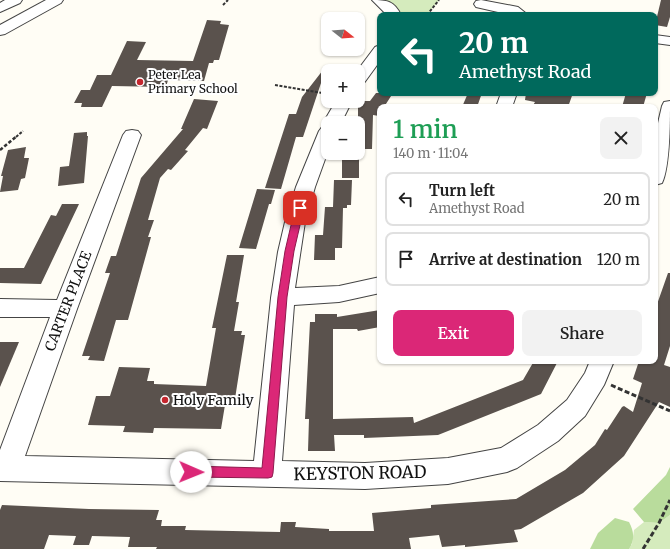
<!DOCTYPE html>
<meta charset="utf-8">
<style>
body{margin:0;font-family:Merriweather,serif;background:#f2f2f2;color:#222;height:100vh;display:flex;flex-direction:column;font-size:15px;white-space:nowrap}
*{box-sizing:border-box;margin:0}
p{font-size:13px;color:#767676}
.icon{flex:none;width:22px;height:22px;fill:none;stroke:currentColor;stroke-width:2;stroke-linecap:round;stroke-linejoin:round}
.map{position:relative;flex:1;overflow:hidden}
.sheet{position:absolute;left:377px;top:104px;width:281px;height:260px;display:flex;flex-direction:column;background:#fff;border-radius:8px;box-shadow:0 1px 3px #0004}
.sheet>*{flex:none}
.top-card{position:absolute;left:377px;top:12px;width:281px;height:84px;border-radius:8px;box-shadow:0 1px 3px #0004;background:#00695c;color:#fff;overflow:hidden}
.needle{width:26px;rotate:107deg}
.controls{position:absolute;left:321px;top:12px;display:grid;gap:8px}
.controls a{display:grid;place-items:center;width:44px;height:44px;border-radius:8px;background:#fff;box-shadow:0 1px 3px #0004;font-size:20px}
.pin{position:absolute;display:grid;place-items:center;width:34px;height:34px;color:#fff;margin:-17px;border-radius:8px;box-shadow:0 2px 6px #0006}
.me{position:absolute;width:44px;margin:-22px;rotate:91deg;stroke-linejoin:round;filter:drop-shadow(0 0 3px #0008)}
.turn{display:flex;align-items:center;gap:14px;height:84px;padding:0 16px;font-size:18px}
.turn .icon{width:52px;height:52px;stroke-width:2.5}
.turn b{display:block;font-size:28px;line-height:34px}
.round{display:grid;place-items:center;flex:none;width:42px;height:42px;border-radius:8px;background:#f2f2f2}
.overview{display:flex;align-items:center;justify-content:space-between;height:68px;padding:0 16px}
h1{font-size:24px;font-weight:600;line-height:30px;color:#1e9e55}
.action{display:flex;gap:8px;margin-top:auto;padding:8px 16px}
.action a{flex:1;height:46px;border-radius:8px;background:#db2777;color:#fff;font-size:16px;font-weight:600;line-height:46px;text-align:center}
.action a+a{background:#f2f2f2;color:#222}
ul{padding:0;list-style:none}
li{display:flex;align-items:center;gap:12px;height:54px;margin:0 8px 6px;padding:0 8px;border:2px solid #e0e0e0;border-radius:8px}
li div{flex:1}
li b{display:block;font-size:15px}
li em{font-style:normal}
.map>svg:first-child{display:block}
</style>
<div class="map">
<svg width="670" height="549" viewBox="0 0 670 549">
<rect width="100%" height="100%" fill="#fffdf5"/>
<!-- green -->
<g fill="#d5ebbd">
<path d="M379 0H439L427 15H394Z"/>
<path d="M670 515V549H629L632 544 634 530 644 522 659 523Z"/>
</g>
<!-- forest -->
<g fill="#b9dc9c">
<path d="M670 467V515L659 523 644 522 633 509 666 475Z"/>
<path d="M615 518 629 522C634 531 635 540 629 549H590L598 533Z"/>
</g>
<!-- building -->
<g fill="#5a524d">
<path d="M661 0H670V17L667 27 655 25Z"/>
<path d="M207 20 221 21 220 24 229 25 219 60H214L213 63H209L204 81 168 80 166 87 112 86 102 107H81L82 103H74L81 90H90L97 75H111L127 41 146 42 137 60 193 61Z"/>
<path d="M323 70 325 71 303 137H296L281 189 265 188 289 114H296L302 97Z"/>
<path d="M376 93H393L384 107H380L379 116 373 115 372 149H358V101H370Z"/>
<path d="M468 93H482L477 107H462Z"/>
<path d="M526 93H573L568 107 550 105V107H532L535 102 525 100Z"/>
<path d="M626 93H647L643 107H622Z"/>
<path d="M194 99 218 101 207 129 203 128 185 150 188 151 171 170 168 169 160 178 148 220H154L148 237H151L128 320H116L104 361 88 360 90 356H82L110 273H105L111 256H116L141 178 183 129H181Z"/>
<path d="M87 132V136H88L84 183 58 186 60 167 69 166 74 133Z"/>
<path d="M26 147 24 158H29L25 178 21 179 18 190 0 192 3 176H1L8 150Z"/>
<rect x="342" y="156" width="17" height="22"/>
<path d="M334 180H352L351 205H347V208H343L342 248H335V260H314L315 235H323L325 207H333Z"/>
<path d="M257 189 275 190 271 204H269L256 249 239 248Z"/>
<path d="M62 204H79L41 284 0 283V268H24L51 215 56 216Z"/>
<path d="M227 255H244L236 302H239L234 331H242L241 335H245L234 405H225L221 429 154 428 153 433 123 432 125 426 88 425 96 396H110L119 367 150 368 147 381H154V384L206 386 216 328H212Z"/>
<path d="M668 273H670V346L664 365 670 367V407L659 402 624 456 583 493 521 529 514 530 518 542 465 547V545L442 547 439 535 409 538 411 549H156L157 547H128L130 537 92 536 89 545H73L76 536 49 535 44 549H0V510L2 505 89 509 159 510 156 520H162L161 526H186L185 530 280 532 281 522H296L295 527 329 529V531H374L372 513 431 508V505L516 499 565 470 595 445 605 429 607 430 622 407 624 406 633 412 642 383 633 379 639 361H655V310Z"/>
<path d="M380 310V327L358 331 357 329H333V419L413 417 414 423 523 380 534 361H558L541 394 438 435 364 438V435H334L335 451H308L309 419H305L310 322H315V314H337V317Z"/>
<path d="M0 342H19L0 387Z"/>
</g>
<g fill="none" stroke-linecap="round" stroke-linejoin="round">
<defs>
<g id="minor">
<path d="M5 0H22L20 3 0 12V3Z"/>
<path d="M46 0H63L61 3 5 34 0 35V25Z"/>
<path d="M372 0C387 0 394 1 401 15H387Z"/>
<path d="M481 0 518 7 528 15H511L476 7 474 4 476 1Z"/>
<path d="M655 35 670 37V45L655 43Z"/>
<path d="M380 45V61L364 83 358 85V71H357L375 47Z"/>
<path d="M501 93H517L512 107H496Z"/>
<path d="M336 101H352L341 123H328V151L315 187 305 222 295 288 339 286 380 277V293L339 302 294 305 282 461 365 463 448 458 501 448 538 425 567 400 585 373 590 361H614L604 385 585 416 558 441 517 468 507 472 448 484 365 489 0 481V450L50 317H0V299L57 300 123 135 126 131 132 130 138 131 141 135 77 309 25 456 254 461 271 298 278 252 285 222 296 187 319 131 322 127 326 126 323 123Z"/>
<path d="M670 101C670 122 670 166 662 183L655 185V136L662 106 664 102Z"/>
</g>
</defs>
<!-- minor casing -->
<use href="#minor" stroke="#444" stroke-width="2"/>
<!-- path-far2 -->
<g stroke="#333" stroke-width="2" stroke-dasharray="3 1.5" stroke-linecap="butt">
<path d="M223 5 228 0"/>
<path d="M427 15 439 0"/>
<path d="M275 85 328 94"/>
<path d="M16 137 23 131"/>
</g>
<!-- path-far1 -->
<path stroke="#333" stroke-width="2.5" stroke-dasharray="3.5 2" stroke-linecap="butt" d="M0 150 17 136"/>
<!-- path -->
<g stroke="#333" stroke-width="3" stroke-dasharray="5 2.5" stroke-linecap="butt">
<path d="M611 385 670 411"/>
<path d="M643 549 659 523 670 500"/>
</g>
<!-- minor -->
<use href="#minor" fill="#fff" fill-rule="evenodd"/>
</g>
<!-- route -->
<path fill="#db2777" stroke="#8e194d" d="M300 206 304 208 294 251 287 297 273 473 272 477 268 478 191 477 187 475 185 472 187 468 191 466 262 468 278 297 285 251 295 208Z"/>
<!-- markers -->
<g fill="#c4262e" stroke="#fff" stroke-width="1.5">
<circle cx="140" cy="82" r="4"/>
<circle cx="165" cy="400" r="4"/>
</g>
<g text-anchor="middle" stroke-width="4" stroke-linejoin="round" paint-order="stroke">
<!-- far-poi labels -->
<g font-size="12" fill="#111" stroke="#fff" text-anchor="start">
<text x="148" y="79">Peter Lea<tspan x="148" dy="14">Primary School</tspan></text>
</g>
<!-- street labels -->
<g font-size="14" fill="#111" stroke="#fff">
<text transform="translate(68 301) rotate(-69)" y="5">CARTER PLACE</text>
</g>
<!-- poi labels -->
<g font-size="14" fill="#111" stroke="#fff" text-anchor="start">
<text x="173" y="405">Holy Family</text>
</g>
<!-- near-street labels -->
<g font-size="17" fill="#111" stroke="#fff">
<text transform="translate(360 473) rotate(-1)" y="6">KEYSTON ROAD</text>
</g>
</g>
</svg>
<div class="controls">
<a><svg class="needle" viewBox="-14 -14 28 28"><path d="M0-13l5 13h-10z" fill="#e53935"/><path d="M0 13l5-13h-10z" fill="#767676"/></svg></a>
<a>+</a>
<a>−</a>
</div>
<div class="pin" style="left:300px;top:208px;background:#d93025"><svg class="icon" aria-label="arrive" viewBox="0 0 24 24"><path d="M6 21V4h12l-3 4 3 4H6"/></svg></div>
<svg class="me" style="left:191px;top:472px" viewBox="-20 -20 40 40"><circle r="19" fill="#fff"/><path d="M0-13L10 11 0 6-10 11z" fill="#db2777"/></svg>
<div class="top-card">
<div class="turn"><svg class="icon" aria-label="left" viewBox="0 0 24 24"><path d="M17 20v-9H6M10 6l-5 5 5 5"/></svg><div><b>20 m</b>Amethyst Road</div></div>
</div>
<section class="sheet">
<div class="overview"><div><h1>1 min</h1><p>140 m · 11:04</p></div><a class="round"><svg class="icon" aria-label="close" viewBox="0 0 24 24"><path d="M6 6l12 12M18 6L6 18"/></svg></a></div>
<ul>
<li><svg class="icon" aria-label="left" viewBox="0 0 24 24"><path d="M17 20v-9H6M10 6l-5 5 5 5"/></svg><div><b>Turn left</b><p>Amethyst Road</p></div><em>20 m</em></li>
<li><svg class="icon" aria-label="arrive" viewBox="0 0 24 24"><path d="M6 21V4h12l-3 4 3 4H6"/></svg><div><b>Arrive at destination</b></div><em>120 m</em></li>
</ul>
<div class="action"><a>Exit</a><a>Share</a></div>
</section>
</div>
